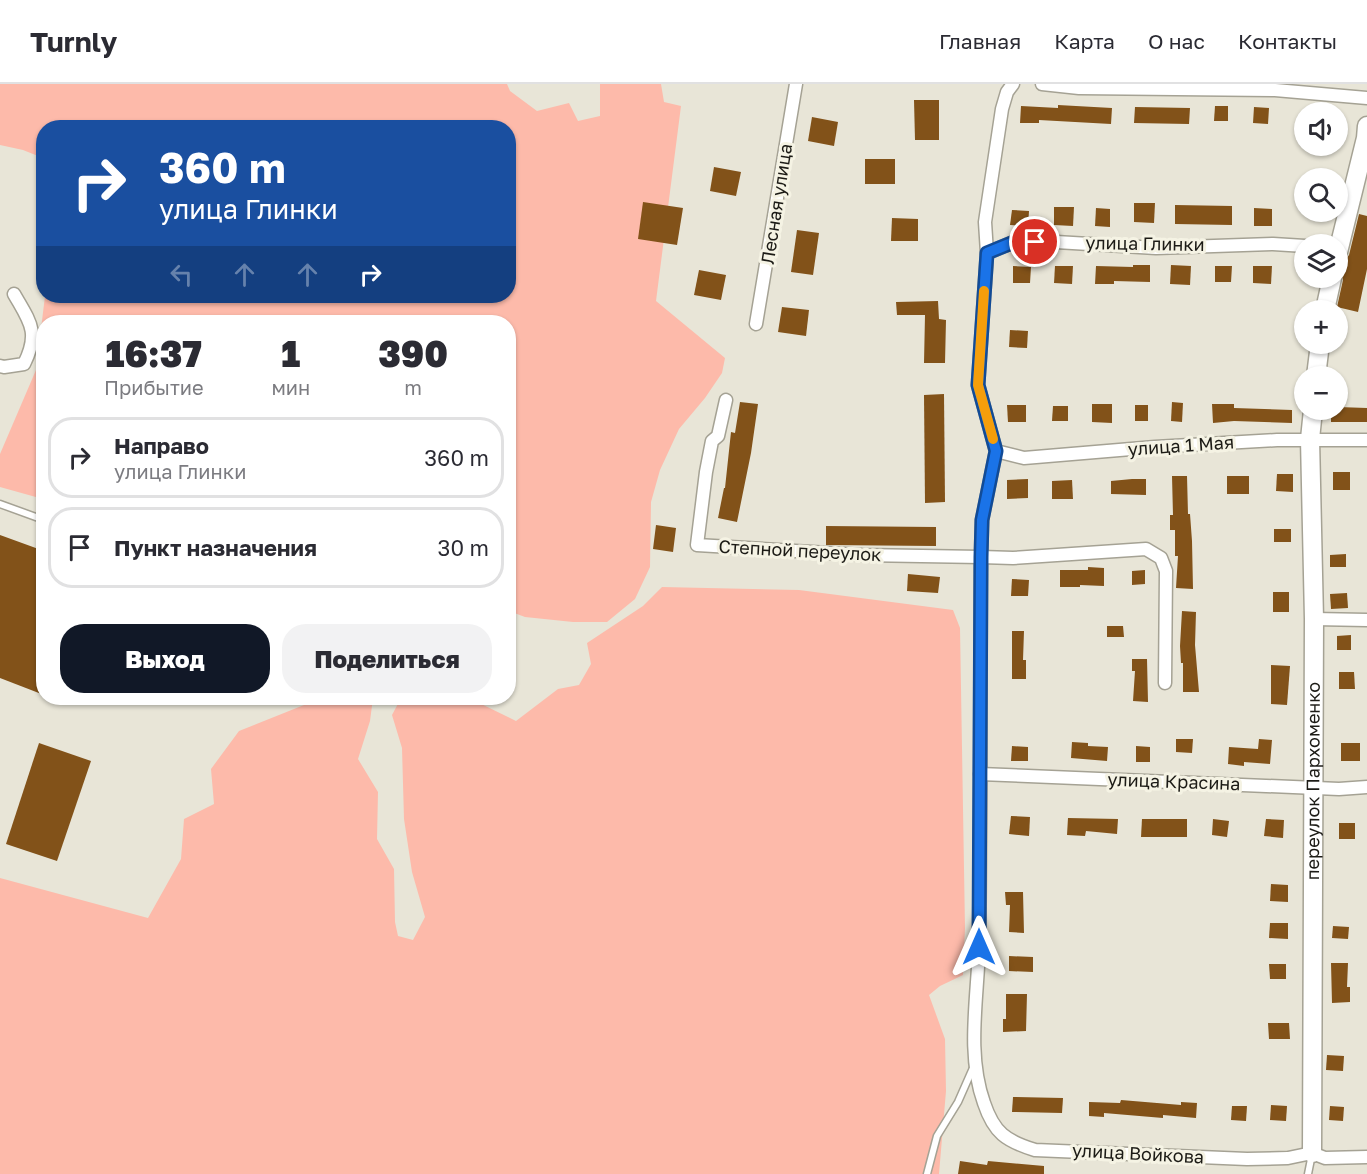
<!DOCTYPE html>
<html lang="ru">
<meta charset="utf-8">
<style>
body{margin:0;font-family:"Golos Text",sans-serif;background:#f2f2f3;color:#2b2b33;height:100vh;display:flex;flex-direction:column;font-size:22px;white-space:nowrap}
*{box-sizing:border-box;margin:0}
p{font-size:20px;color:#7c7c81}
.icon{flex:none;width:33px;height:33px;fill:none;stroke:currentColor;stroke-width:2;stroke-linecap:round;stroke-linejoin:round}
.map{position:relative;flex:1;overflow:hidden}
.sheet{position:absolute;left:36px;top:231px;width:480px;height:390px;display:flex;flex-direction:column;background:#fff;border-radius:24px;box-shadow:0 2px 4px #0004}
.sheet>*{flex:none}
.guide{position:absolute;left:36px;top:36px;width:480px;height:183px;border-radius:24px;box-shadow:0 2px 4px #0004;background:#1a4fa0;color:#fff;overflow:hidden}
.tools{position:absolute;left:1294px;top:18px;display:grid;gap:12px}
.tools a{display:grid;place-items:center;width:54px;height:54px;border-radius:50%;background:#fff;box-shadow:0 2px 4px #0004;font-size:30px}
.pin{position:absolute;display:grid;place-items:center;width:51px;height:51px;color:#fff;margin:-26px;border:3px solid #fff;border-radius:50%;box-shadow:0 2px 6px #0007}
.me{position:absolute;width:66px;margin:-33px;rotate:0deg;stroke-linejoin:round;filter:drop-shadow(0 0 4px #0008)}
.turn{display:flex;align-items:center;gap:21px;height:126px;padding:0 24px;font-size:27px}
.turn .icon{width:78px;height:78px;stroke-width:2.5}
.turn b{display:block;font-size:42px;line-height:51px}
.lanes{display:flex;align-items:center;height:57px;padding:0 24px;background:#0003;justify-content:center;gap:30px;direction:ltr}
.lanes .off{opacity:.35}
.eta{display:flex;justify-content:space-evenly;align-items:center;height:102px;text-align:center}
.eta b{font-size:36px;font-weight:800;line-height:42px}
.button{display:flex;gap:12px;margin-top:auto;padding:12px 24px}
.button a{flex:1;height:69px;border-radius:24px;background:#111827;color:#fff;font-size:24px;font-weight:800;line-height:69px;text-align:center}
.button a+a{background:#f2f2f3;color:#2b2b33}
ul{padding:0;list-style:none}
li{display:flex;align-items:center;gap:18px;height:81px;margin:0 12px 9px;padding:0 12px;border:3px solid #e1e1e2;border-radius:24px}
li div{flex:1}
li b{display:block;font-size:22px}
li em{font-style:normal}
header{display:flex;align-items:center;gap:36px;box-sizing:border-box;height:84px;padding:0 30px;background:#fff;border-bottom:2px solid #e1e1e2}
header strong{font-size:28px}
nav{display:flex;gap:33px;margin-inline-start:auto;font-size:21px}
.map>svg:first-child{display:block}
</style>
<header>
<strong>Turnly</strong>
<nav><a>Главная</a><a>Карта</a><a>О нас</a><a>Контакты</a></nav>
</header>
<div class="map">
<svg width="1367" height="1090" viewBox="0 0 1367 1090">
<rect width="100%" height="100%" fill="#e8e5d7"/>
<!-- green -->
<g fill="#fdbaaa">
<path d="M0 0H507L510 7 537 27 569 19 578 37 600 32V0H661L664 18 681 22 656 217 725 274 722 289 705 314 679 345 660 386 651 418 650 483 635 515 607 538H573L525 533 509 527 508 238H44L43 415 0 403V370L36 286 45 212H508V44H44L43 74 23 66 0 61Z"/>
<path d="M662 503 799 506 953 526 960 544 965 844 963 891 940 902 929 911 945 955 946 1007 939 1090H0V794L148 834 181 775 184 735 214 720 211 685 239 647 319 615 373 614 370 637 358 675 378 708 377 755 394 785 395 838 398 852 413 856 425 833 412 788 404 735 402 664 392 631 401 614H469L516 637 558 605 579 601 591 580 587 559 643 522Z"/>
</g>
<!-- building -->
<g fill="#825219">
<path d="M914 16H939V56H915Z"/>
<path d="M1058 21 1112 24 1111 40 1039 36V39H1020L1021 22 1058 24Z"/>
<path d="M1215 22H1228V37H1214Z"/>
<path d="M1135 23 1190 24 1189 40 1134 39Z"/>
<path d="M1254 23 1269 24 1268 40 1253 39Z"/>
<path d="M812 33 838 38 834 62 808 57Z"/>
<rect x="865" y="75" width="30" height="25"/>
<path d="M714 83 741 88 736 112 710 107Z"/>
<path d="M643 118 683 124 677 161 638 155Z"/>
<path d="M1134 119H1155L1154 139 1134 138Z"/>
<path d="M1175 121 1232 122V141L1175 140Z"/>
<path d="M1054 123H1074L1073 142 1054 141Z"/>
<path d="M1096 124 1110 125V143L1095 142Z"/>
<path d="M1254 124 1272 125V142H1254Z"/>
<path d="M1012 126 1029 127 1028 142 1010 141Z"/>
<path d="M1359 130 1367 132V185L1358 228 1337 223 1343 196 1341 189 1344 177 1349 171Z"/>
<path d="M892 134 918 135V157H891Z"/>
<path d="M797 146 819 149 813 191 791 188Z"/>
<path d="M1133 181H1150V198L1114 197V200H1095L1096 182 1133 183Z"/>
<path d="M1171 181 1191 182 1190 201 1170 200Z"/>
<path d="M1013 182 1031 183 1030 199H1013Z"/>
<path d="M1055 182H1073L1072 200 1054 199Z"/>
<path d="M1215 182H1232L1231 198H1215Z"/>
<path d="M1253 182H1272L1271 200 1253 199Z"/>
<path d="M699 186 726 191 721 216 694 211Z"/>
<path d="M938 217 939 235 946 236 945 279H924L925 231H897L896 218Z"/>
<path d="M782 223 809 226 806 252 778 248Z"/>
<path d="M1010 246 1028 247 1027 264 1009 263Z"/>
<path d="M944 310 945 418 925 419 924 311Z"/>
<path d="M740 318 758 320 751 369 737 438 718 434 724 404H725L731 348 735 349Z"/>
<path d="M1172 318 1183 319 1182 338 1171 337Z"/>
<path d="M1092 320H1112V339L1092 338Z"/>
<path d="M1212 320H1234V324L1292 326V339L1234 337 1213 339Z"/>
<path d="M1007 321H1026V338H1008Z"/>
<rect x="1135" y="321" width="13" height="16"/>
<path d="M1053 322H1068V337H1052Z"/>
<path d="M1338 323 1367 324V338H1331V326H1338Z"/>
<rect x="1333" y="388" width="17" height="18"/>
<path d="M1277 390H1293V408L1276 407Z"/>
<path d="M1172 392H1187L1188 430H1190L1192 457 1193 505 1176 504 1178 472H1175V446H1170V431H1173Z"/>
<rect x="1227" y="392" width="22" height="18"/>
<path d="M1028 395V414L1007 415V396Z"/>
<path d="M1132 395H1146V411L1111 410V397Z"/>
<path d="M1072 396 1073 415H1052V397Z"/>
<path d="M656 441 676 444 673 468 653 465Z"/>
<path d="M826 442 936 443V462L826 461Z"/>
<rect x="1274" y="445" width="17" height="13"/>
<path d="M0 451 44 467V611L0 594Z"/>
<path d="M1346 470V483H1330V471Z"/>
<path d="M1088 483 1104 484V502L1080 501V503H1060V486H1088Z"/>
<path d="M1145 486V500L1132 501V487Z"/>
<path d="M908 490 940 493 938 509 907 507Z"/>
<path d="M1012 495 1029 496 1028 512H1011Z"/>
<rect x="1273" y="508" width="16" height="20"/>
<path d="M1347 509 1348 524 1331 525 1330 510Z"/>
<path d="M1182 527 1196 528 1195 561 1199 608H1183V579H1181L1180 562Z"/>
<path d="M1107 542H1123L1124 553H1107Z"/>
<path d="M1012 547H1024L1023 576H1026V595H1012Z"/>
<path d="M1351 551V566H1337V552Z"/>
<path d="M1132 575H1147L1148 618 1133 617 1135 587H1132Z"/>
<path d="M1271 581 1290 582 1287 621 1271 620Z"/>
<path d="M1339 588H1354L1355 605H1339Z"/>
<path d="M1176 655H1193L1192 669 1176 668Z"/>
<path d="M1259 655 1272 656 1270 680 1244 678V682L1228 680 1229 663 1258 665Z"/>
<path d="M1072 658 1088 659V662L1108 663 1107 677 1071 674Z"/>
<path d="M39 659 91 677 57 777 6 760Z"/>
<rect x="1341" y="659" width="19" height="18"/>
<path d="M1012 662 1028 663V677H1011Z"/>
<path d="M1136 662 1150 663V678H1136Z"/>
<path d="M1011 732 1030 733 1029 752 1009 750Z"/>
<path d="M1068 734 1118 735 1117 750 1086 747 1085 752 1067 751Z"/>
<path d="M1142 735H1187V753H1141Z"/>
<path d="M1213 735 1229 737 1227 753 1212 751Z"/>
<path d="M1266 735 1284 736 1283 754 1264 752Z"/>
<rect x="1339" y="739" width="16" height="16"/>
<path d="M1271 800 1288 801V818L1270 817Z"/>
<path d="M1005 808H1023L1024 849 1009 848 1010 821H1006Z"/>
<path d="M1270 839H1288V855L1269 854Z"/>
<path d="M1333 842 1349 843 1348 855 1332 854Z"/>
<path d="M1009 872 1033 873V888L1009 887Z"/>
<path d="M1331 879H1348L1347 903H1350V918L1332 919Z"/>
<path d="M1269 880H1286V895H1270Z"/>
<path d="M1006 910H1027L1026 947 1003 948V935H1006Z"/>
<path d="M1268 939H1289L1290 955H1269Z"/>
<path d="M1327 971 1344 972 1343 987 1326 986Z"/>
<path d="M1013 1013 1063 1014 1062 1029 1012 1028Z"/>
<path d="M1121 1016 1181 1021V1018L1197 1019 1196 1034 1163 1031V1034L1104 1029V1033L1089 1032V1018L1120 1019Z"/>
<path d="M1271 1021 1287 1022 1286 1037 1270 1036Z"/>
<path d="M1232 1022H1247L1246 1037 1231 1036Z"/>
<path d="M1330 1022 1344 1023 1343 1037 1329 1036Z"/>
<path d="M960 1077 987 1081 988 1077 1044 1082V1090H958Z"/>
</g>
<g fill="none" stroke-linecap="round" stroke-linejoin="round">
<defs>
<g id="lane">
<path d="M0 420 44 436"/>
<path d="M927 1090 937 1052 958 1018 973 984"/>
<path d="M1308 1090 1312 1070"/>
</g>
<g id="street">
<path d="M1042 0 1079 4 1275 6 1367 14"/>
<path d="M987 169 1014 158H1056L1156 164 1273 160 1305 162"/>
<path d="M756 240 796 0"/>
<path d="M0 282 4 283 24 280C40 248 30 238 14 210"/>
<path d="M726 316 718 352 712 357 706 388 697 461 862 471 981 473 982 436 996 367 978 301 987 169 985 138 1002 25 1007 8 1013 0"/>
<path d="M996 367 1024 374 1155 363 1277 356H1367"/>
<path d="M1314 535 1367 536"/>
<path d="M1165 599 1166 487 1161 474 1146 465 1013 474 981 473C980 602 981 732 979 861 978 913 966 969 984 1019 994 1049 1006 1057 1035 1066L1247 1075 1288 1074 1312 1069 1325 1074 1367 1073"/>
<path d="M980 690 1339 705 1367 703"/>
</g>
<g id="secondary">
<path d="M1338 168 1366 54 1367 42"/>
<path d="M1325 226 1332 194"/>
<path d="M1316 292 1320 260"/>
<path id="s1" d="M1312 1069 1314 535 1310 355 1313 326"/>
</g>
</defs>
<!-- lane casing -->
<use href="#lane" stroke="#a5a294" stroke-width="9"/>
<!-- street casing -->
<use href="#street" stroke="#a5a294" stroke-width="15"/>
<!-- secondary casing -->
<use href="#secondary" stroke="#a5a294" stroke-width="21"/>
<!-- lane -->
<use href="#lane" stroke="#fff" stroke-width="6"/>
<!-- street -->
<use href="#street" stroke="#fff" stroke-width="12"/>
<!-- secondary -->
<use href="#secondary" stroke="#fff" stroke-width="18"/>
</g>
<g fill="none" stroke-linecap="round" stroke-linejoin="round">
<defs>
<path id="route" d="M979 863 981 473 982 436 996 367 978 301 987 169 1014 158H1035"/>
</defs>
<!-- route casing -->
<use href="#route" stroke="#114b97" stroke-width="15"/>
<!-- route -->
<use href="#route" stroke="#1a73e8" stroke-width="10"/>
<!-- slow -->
<path stroke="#f59e0b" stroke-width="10" d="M984 207 978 301 993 355"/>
</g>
<g text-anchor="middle" stroke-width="6" stroke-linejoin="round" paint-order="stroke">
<!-- street labels -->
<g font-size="18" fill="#1c1b16" stroke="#f5f3e4">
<text transform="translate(777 120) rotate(-81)" y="6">Лесная улица</text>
<text transform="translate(1145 160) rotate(1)" y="6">улица Глинки</text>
<text transform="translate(1181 362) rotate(-4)" y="6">улица 1 Мая</text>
<text transform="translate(800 467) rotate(3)" y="6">Степной переулок</text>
<text dy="6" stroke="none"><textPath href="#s1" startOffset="372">переулок Пархоменко</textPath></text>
<text transform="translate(1174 698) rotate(2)" y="6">улица Красина</text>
<text transform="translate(1138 1070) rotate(3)" y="6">улица Войкова</text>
</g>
</g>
</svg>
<div class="tools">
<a><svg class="icon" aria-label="sound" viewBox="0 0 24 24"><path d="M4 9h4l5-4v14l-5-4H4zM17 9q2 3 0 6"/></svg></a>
<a><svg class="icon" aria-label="search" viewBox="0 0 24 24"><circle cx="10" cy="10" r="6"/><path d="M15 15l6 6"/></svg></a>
<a><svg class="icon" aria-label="layers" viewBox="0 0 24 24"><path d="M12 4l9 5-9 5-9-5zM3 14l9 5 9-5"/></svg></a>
<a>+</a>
<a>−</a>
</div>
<div class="pin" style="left:1035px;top:158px;background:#d93025"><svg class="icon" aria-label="arrive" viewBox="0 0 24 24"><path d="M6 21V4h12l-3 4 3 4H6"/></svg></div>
<svg class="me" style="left:979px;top:863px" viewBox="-20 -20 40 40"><path d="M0-17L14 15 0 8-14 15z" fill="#1a73e8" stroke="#fff" stroke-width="4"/></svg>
<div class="guide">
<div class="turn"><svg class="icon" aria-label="right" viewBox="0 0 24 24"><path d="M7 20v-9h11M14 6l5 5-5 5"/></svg><div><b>360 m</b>улица Глинки</div></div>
<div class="lanes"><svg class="icon off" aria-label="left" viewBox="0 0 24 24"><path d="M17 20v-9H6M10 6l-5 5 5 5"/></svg><svg class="icon off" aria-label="ahead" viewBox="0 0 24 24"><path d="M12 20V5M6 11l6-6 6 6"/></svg><svg class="icon off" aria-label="ahead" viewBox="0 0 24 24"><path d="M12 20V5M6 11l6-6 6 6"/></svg><svg class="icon" aria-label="right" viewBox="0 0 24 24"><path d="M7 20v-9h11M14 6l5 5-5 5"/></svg></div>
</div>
<section class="sheet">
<div class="eta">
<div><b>16:37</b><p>Прибытие</p></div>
<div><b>1</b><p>мин</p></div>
<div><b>390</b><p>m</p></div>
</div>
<ul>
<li><svg class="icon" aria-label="right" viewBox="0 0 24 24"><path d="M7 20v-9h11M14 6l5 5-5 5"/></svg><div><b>Направо</b><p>улица Глинки</p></div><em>360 m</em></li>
<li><svg class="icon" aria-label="arrive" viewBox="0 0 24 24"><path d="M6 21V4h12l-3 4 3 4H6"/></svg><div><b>Пункт назначения</b></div><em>30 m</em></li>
</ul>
<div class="button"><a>Выход</a><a>Поделиться</a></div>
</section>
</div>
